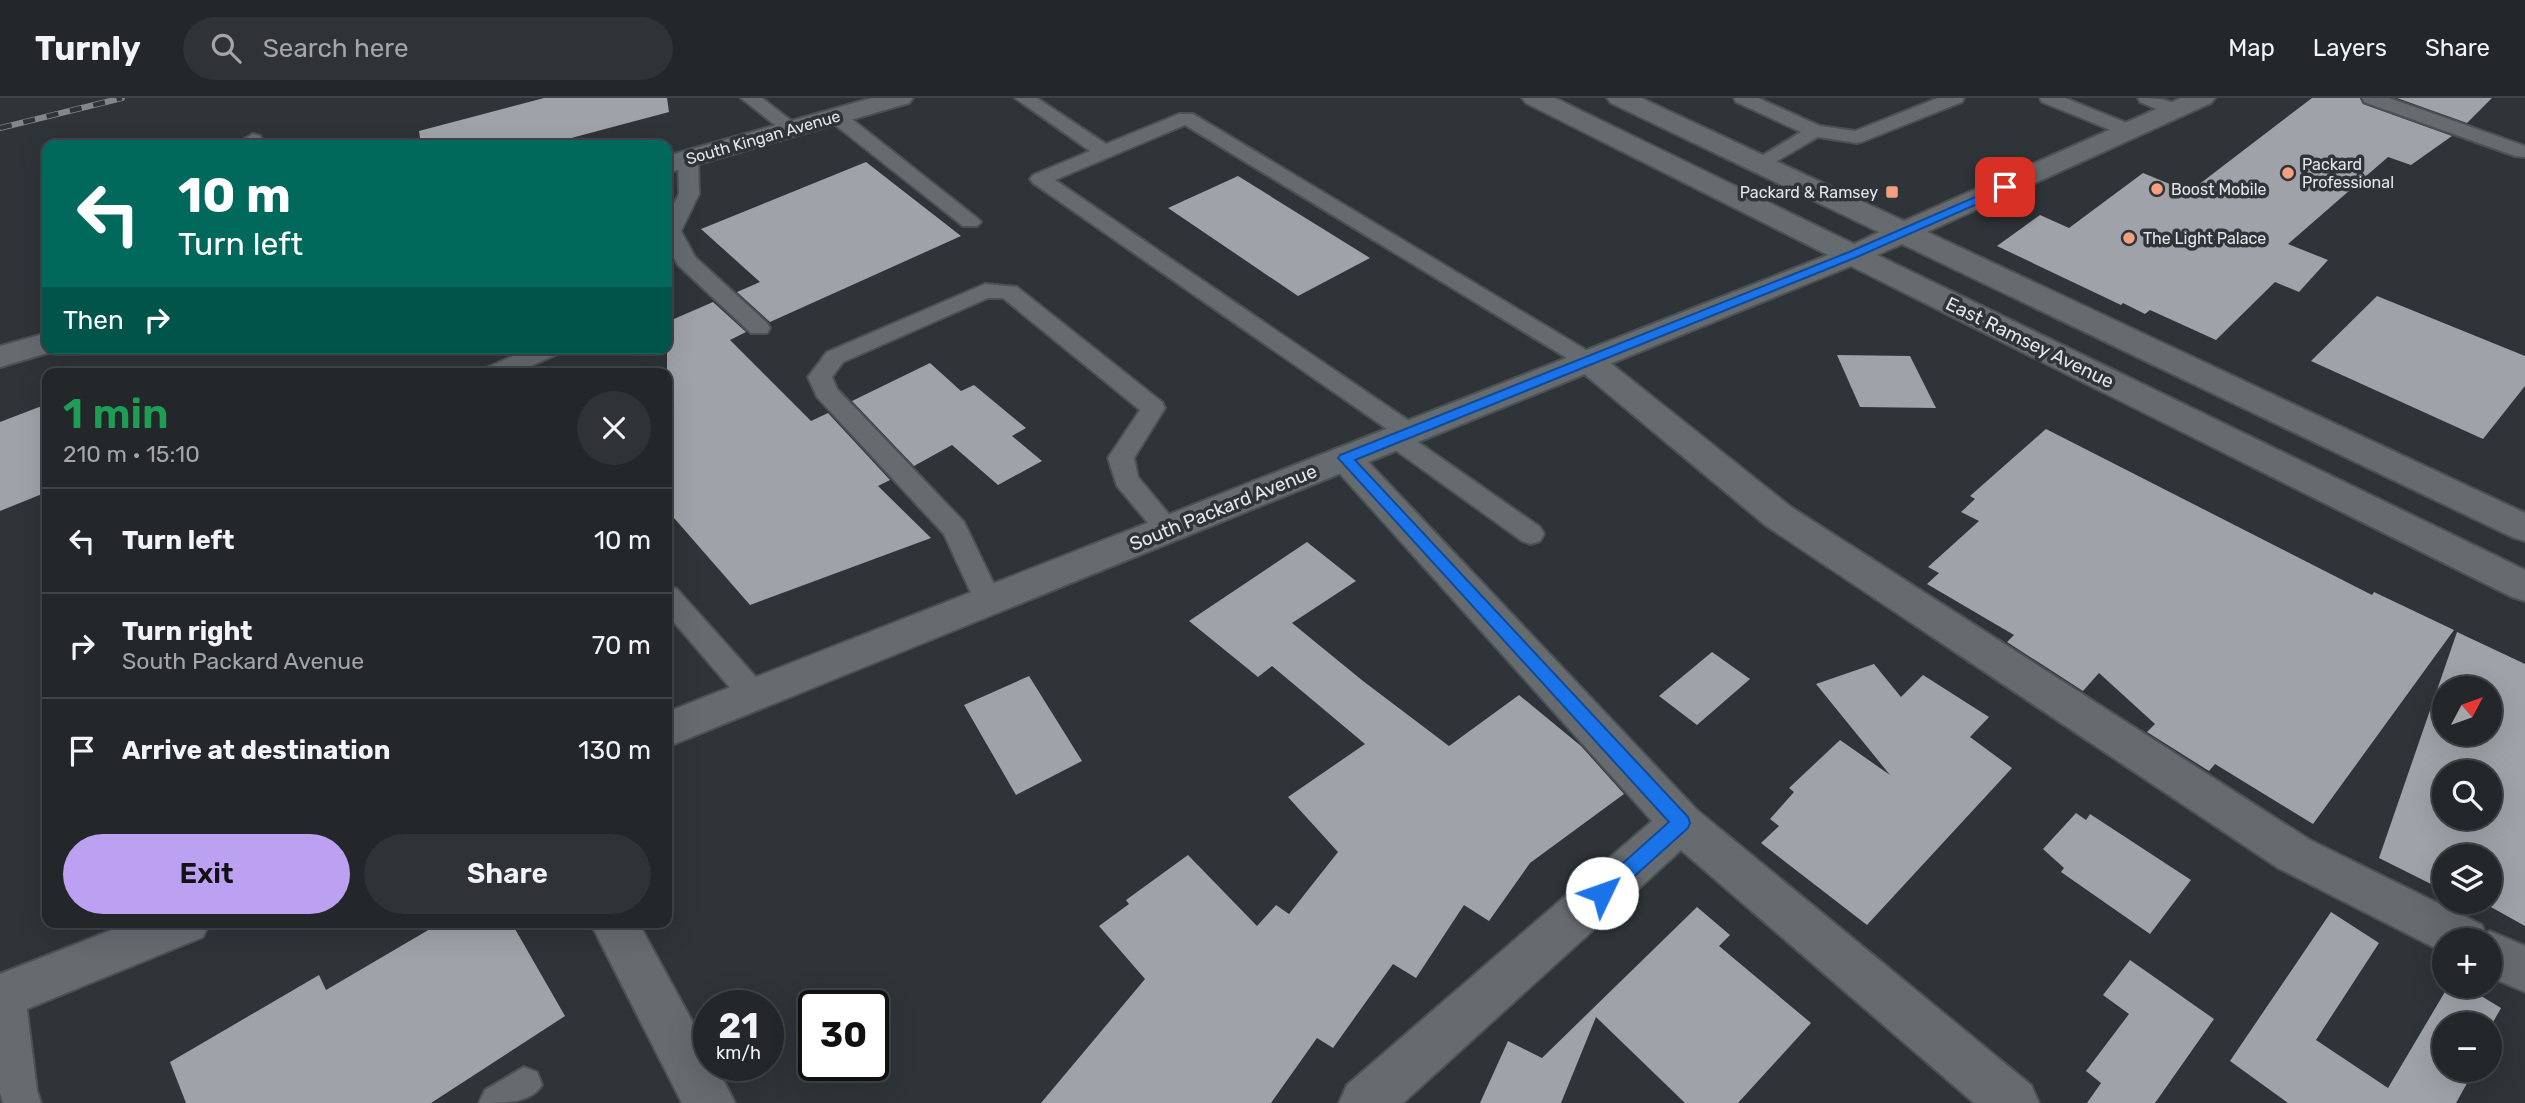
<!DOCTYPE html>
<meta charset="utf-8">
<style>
body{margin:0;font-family:Rubik,sans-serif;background:#2f3336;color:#f1f3f6;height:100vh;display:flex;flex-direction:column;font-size:26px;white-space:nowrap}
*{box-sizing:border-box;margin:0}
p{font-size:23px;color:#a3a5a8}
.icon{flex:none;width:38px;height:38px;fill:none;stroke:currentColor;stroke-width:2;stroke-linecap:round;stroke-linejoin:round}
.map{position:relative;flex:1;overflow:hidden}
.sheet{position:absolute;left:42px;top:270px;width:630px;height:560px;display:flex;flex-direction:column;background:#23272a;border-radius:14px;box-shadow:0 7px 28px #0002,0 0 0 2px #404447}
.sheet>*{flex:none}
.hud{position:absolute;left:42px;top:42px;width:630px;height:214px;border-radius:14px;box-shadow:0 7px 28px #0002,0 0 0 2px #404447;background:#00695c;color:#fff;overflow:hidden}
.needle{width:46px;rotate:49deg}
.controls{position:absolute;left:2432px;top:578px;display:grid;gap:14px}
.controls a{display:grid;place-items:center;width:70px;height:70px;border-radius:50%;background:#23272a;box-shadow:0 7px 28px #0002,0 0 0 2px #404447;font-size:35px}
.speed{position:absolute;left:693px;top:892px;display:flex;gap:14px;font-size:35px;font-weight:700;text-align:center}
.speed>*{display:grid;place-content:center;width:91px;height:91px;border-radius:50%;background:#23272a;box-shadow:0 7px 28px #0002,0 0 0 2px #404447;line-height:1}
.speed small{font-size:18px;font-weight:400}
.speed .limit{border:4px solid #111;border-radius:10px;background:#fff;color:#111}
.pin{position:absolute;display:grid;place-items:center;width:60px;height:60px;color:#fff;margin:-30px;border-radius:14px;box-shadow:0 4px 10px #0006}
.me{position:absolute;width:77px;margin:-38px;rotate:48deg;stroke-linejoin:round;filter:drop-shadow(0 0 5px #0008)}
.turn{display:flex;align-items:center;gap:24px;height:147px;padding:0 21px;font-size:32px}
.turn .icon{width:91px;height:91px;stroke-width:2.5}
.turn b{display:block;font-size:49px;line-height:60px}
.then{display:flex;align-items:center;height:66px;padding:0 21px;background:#0003;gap:14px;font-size:26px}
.round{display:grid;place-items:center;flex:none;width:74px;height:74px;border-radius:37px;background:#2f3336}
.overview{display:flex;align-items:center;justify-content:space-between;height:119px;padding:0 21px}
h1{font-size:42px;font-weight:600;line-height:52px;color:#1e9e55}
.cta{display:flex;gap:14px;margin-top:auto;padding:14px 21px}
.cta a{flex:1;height:80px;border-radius:42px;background:#bca0f2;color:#111;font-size:28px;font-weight:600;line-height:80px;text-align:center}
.cta a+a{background:#2f3336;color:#f1f3f6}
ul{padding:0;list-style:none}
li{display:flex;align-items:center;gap:21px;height:105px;padding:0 21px;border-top:2px solid #404447}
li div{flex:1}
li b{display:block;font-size:26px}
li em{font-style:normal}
header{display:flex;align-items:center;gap:42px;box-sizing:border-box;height:98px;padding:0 35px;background:#23272a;border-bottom:2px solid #404447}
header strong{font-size:33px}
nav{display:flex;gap:38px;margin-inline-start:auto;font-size:24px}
.search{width:490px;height:63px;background:#2f3336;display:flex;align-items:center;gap:18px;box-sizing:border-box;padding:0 24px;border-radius:38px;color:#a3a5a8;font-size:26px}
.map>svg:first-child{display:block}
</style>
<header>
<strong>Turnly</strong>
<div class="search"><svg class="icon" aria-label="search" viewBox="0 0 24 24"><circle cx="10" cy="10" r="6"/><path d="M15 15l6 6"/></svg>Search here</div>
<nav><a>Map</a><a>Layers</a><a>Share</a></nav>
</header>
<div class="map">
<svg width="2525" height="1005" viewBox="0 0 2525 1005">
<rect width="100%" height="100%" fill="#2f3438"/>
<!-- building -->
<g fill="#9fa2a8" fill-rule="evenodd">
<path d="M544 0H667L669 14 545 47H421L419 33Z"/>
<path d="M2312 0H2360L2363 6 2452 38 2411 67 2388 59 2288 146 2328 162 2299 194 2275 184 2216 242 2150 212 2145 216 2123 205 2121 207 1997 148 2040 117 2069 130 2143 75 2189 94Z"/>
<path d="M2397 0H2492L2467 25Z"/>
<path d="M866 64 961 138 770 224 737 194 760 184 701 131Z"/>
<path d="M1238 78 1370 160 1298 198 1168 110Z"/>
<path d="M2377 198 2525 258V288L2483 341 2311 263Z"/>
<path d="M713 204 746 234 730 242 811 323 828 315 890 382 878 388 931 440 750 507 667 412V224Z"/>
<path d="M1837 257 1910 258 1936 310 1860 309Z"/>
<path d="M930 265 961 293 974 287 1026 330 1012 338 1042 363 998 387 952 347 914 368 852 303Z"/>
<path d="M47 306V394L0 413V324Z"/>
<path d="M2046 331 2372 497 2374 494 2454 532 2313 726 2215 666 2209 673 2147 634 2155 626 2099 575 2083 593 2007 544 2014 537 1927 486 1939 475 1928 469 1979 423 1961 414 1975 401 1970 398Z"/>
<path d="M1307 444 1356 483 1292 525 1363 583 1449 648 1519 597 1581 648 1624 696 1530 765 1489 823 1464 807 1416 880 1393 866 1333 950 1317 940 1271 1005H1041L1145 881 1099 828 1129 806 1126 802 1188 757 1257 828 1276 807 1289 816 1338 754 1288 699 1365 646 1272 568 1258 579 1189 523Z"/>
<path d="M2457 534 2525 566V828L2480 803H2490V758H2445V784L2433 778 2431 786 2379 760ZM2445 590H2490V635H2445ZM2445 674H2490V719H2445Z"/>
<path d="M1712 554 1750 581 1697 627 1659 598Z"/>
<path d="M1874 566 1901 599 1923 577 1989 619 1970 639 2012 670 1867 827 1761 745 1779 728 1770 721 1794 694 1789 690 1840 642 1890 677 1816 586Z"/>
<path d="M1029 578 1082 663 1016 697 964 607Z"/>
<path d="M2076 715 2086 722 2090 716 2191 782 2150 836 2061 774 2064 770 2043 751Z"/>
<path d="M1697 809 1730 837 1719 848 1811 925 1738 1005H1685L1596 919 1561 1005H1480L1508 943 1542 960Z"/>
<path d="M2331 814 2379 845 2316 942 2388 990 2449 887H2463L2501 910 2492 926 2498 930 2490 943V926H2445V971H2475L2456 1005H2288L2230 963Z"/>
<path d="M442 824H511L565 918 431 1005H186L170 964 319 877 326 892Z"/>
<path d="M2130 862 2214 921 2155 1005H2087L2101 985 2086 973 2129 916 2103 897Z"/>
</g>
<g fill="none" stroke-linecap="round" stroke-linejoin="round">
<defs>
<g id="service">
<path d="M741 0H762L802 31 799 35H785Z"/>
<path d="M1015 0H1037L1106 46 1179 16H1193L1596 258 1600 263 1596 268 1588 270 1580 268 1185 27 1055 82 1418 329 1421 335 1415 342 1540 429 1544 436 1540 443 1531 446 1522 443 1387 346 1383 340 1390 333 1033 85 1030 81 1033 77 1090 53Z"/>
<path d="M1734 0H1758L1820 28 1855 33 1938 0H1964L1962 4 1864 43 1857 45 1818 39 1760 73 1753 71 1750 67 1753 63 1801 34 1736 4Z"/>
<path d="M2040 0H2065L2137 29 2140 33 2130 39 2123 37 2042 4Z"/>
<path d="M2138 0C2154 0 2172 0 2184 12L2182 16H2168L2140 4Z"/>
<path d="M2362 0H2389L2525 48V59L2515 58 2364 4Z"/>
<path d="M836 12 843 14 977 120 981 124 977 128H963L829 22 826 18Z"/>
<path d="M253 36 260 38 266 47H246L243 42Z"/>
<path d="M688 55 695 57 698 61 699 96 681 133 695 159 767 225 770 230 767 235H751L678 167 667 147V119L679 96 678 61 681 57Z"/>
<path d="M985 186 1017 189 1162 304 1165 310 1134 360 1138 379 1181 431 1177 438 1168 440 1159 438 1117 388 1108 360 1140 312 1003 200H988L843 264 832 279 837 291 964 424 1002 503 998 510 988 513 978 510 944 436 817 299 808 279 827 254Z"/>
<path d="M531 250H564L560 255 515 275H482L486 270Z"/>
<path d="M667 488 677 491 765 589 769 597 765 605 754 609 743 605 667 516Z"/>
<path d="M7 880 19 884 25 896 37 993 41 1005H3L0 995V882Z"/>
<path d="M524 969 537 974 542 987C531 1005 505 1005 479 1005L485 992Z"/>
</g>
<g id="minor">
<path d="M872 0H913L909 5 667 75V58Z"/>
<path d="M47 235V250L58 252 0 269V248Z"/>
<path d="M1588 253 1599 256 1791 409 2310 742 2482 827 2485 835 2490 833 2525 848V894L2490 879V842H2445V855L2278 770 1765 427 1577 270 1572 263 1577 256Z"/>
<path d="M1345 348 1357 352 1697 712 2031 987 2039 1005H1974L1681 752 1403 1005H1339L1347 987 1652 723 1333 368 1328 360 1333 352Z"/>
<path d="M590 824H638L709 954V968H716L735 1005H682Z"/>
</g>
<g id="tertiary">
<path d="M1522 0H1555L1854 146 1879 134 1611 5 1607 0H1641L1904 123 2181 0H2215L2211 5 1927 134 2525 415V443L2512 439 1902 146 1877 157 2525 472V503L2512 499 1851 168 667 649V614L1828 157 1526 5Z"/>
<path d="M132 824H210L203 839 0 922V876Z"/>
</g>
</defs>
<!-- service casing -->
<use href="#service" stroke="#4c5154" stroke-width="4"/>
<!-- minor casing -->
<use href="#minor" stroke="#4c5154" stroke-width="4"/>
<!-- tertiary casing -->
<use href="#tertiary" stroke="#4c5154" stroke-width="4"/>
<!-- service -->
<use href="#service" fill="#666b6f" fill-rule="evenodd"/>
<!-- minor -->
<use href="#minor" fill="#666b6f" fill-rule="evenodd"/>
<!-- tertiary -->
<use href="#tertiary" fill="#666b6f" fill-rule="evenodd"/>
<defs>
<path id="rail" d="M0 30 122 0"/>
</defs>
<!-- rail casing -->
<use href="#rail" stroke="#82878a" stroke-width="6"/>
<!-- rail -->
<use href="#rail" stroke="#2f3438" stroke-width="4.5" stroke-dasharray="12" stroke-linecap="butt"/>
</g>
<!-- route -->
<path fill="#1a73e8" stroke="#114b97" stroke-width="2" d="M2005 86 2011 89 2009 92 1857 159 1355 362 1688 719 1690 725 1688 730 1609 801 1602 803 1596 801 1593 795 1596 789 1669 724 1338 360 1340 357 1849 154Z"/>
<!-- markers -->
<g fill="#f2a080" stroke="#2f3438" stroke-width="2.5">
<circle cx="2288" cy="75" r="7"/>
<circle cx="2157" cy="91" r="7"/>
<rect x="1885" y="87" width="14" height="14" rx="3.5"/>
<circle cx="2129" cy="140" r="7"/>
</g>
<g text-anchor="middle" stroke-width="7" stroke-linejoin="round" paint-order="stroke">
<!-- far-street labels -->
<g font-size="16" fill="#e3e7e9" stroke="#2f3438">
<text transform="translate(763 39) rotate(-16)" y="6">South Kingan Avenue</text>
</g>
<!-- far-poi labels -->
<g font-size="16" fill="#e3e7e9" stroke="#2f3438" text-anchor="start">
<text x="2302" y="72">Packard<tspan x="2302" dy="18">Professional</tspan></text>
<text x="2171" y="97">Boost Mobile</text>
<text x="1878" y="100" text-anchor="end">Packard &amp; Ramsey</text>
<text x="2143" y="146">The Light Palace</text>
</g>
<!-- street labels -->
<g font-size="19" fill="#e3e7e9" stroke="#2f3438">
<text transform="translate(2030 244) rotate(26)" y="7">East Ramsey Avenue</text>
<text transform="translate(1223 409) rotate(-22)" y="7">South Packard Avenue</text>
</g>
</g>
</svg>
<div class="controls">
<a><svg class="needle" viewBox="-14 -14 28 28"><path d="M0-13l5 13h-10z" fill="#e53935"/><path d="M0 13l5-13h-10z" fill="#a3a5a8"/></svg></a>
<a><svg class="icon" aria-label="search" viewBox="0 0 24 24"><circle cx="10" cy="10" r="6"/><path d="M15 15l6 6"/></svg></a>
<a><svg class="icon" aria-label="layers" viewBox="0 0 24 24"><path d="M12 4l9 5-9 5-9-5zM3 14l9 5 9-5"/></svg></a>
<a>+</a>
<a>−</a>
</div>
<div class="speed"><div>21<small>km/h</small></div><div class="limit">30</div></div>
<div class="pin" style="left:2005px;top:89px;background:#d93025"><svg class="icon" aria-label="arrive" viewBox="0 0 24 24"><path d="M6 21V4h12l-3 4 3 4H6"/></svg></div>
<svg class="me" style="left:1602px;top:795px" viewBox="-20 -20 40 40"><circle r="19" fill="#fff"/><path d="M0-13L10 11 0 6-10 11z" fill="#1a73e8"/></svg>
<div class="hud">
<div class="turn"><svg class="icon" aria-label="left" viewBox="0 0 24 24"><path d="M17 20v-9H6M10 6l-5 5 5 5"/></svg><div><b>10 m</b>Turn left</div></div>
<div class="then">Then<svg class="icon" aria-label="right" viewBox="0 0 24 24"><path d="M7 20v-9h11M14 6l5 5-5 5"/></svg></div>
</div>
<section class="sheet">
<div class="overview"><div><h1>1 min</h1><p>210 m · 15:10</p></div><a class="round"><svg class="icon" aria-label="close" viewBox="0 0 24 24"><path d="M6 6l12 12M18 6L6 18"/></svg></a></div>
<ul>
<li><svg class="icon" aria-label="left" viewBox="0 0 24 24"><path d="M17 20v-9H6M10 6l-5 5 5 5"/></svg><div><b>Turn left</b></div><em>10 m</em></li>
<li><svg class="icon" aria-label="right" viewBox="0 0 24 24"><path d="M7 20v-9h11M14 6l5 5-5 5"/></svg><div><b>Turn right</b><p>South Packard Avenue</p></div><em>70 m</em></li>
<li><svg class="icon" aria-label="arrive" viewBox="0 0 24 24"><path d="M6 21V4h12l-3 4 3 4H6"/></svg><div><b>Arrive at destination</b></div><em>130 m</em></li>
</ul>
<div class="cta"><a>Exit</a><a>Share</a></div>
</section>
</div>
